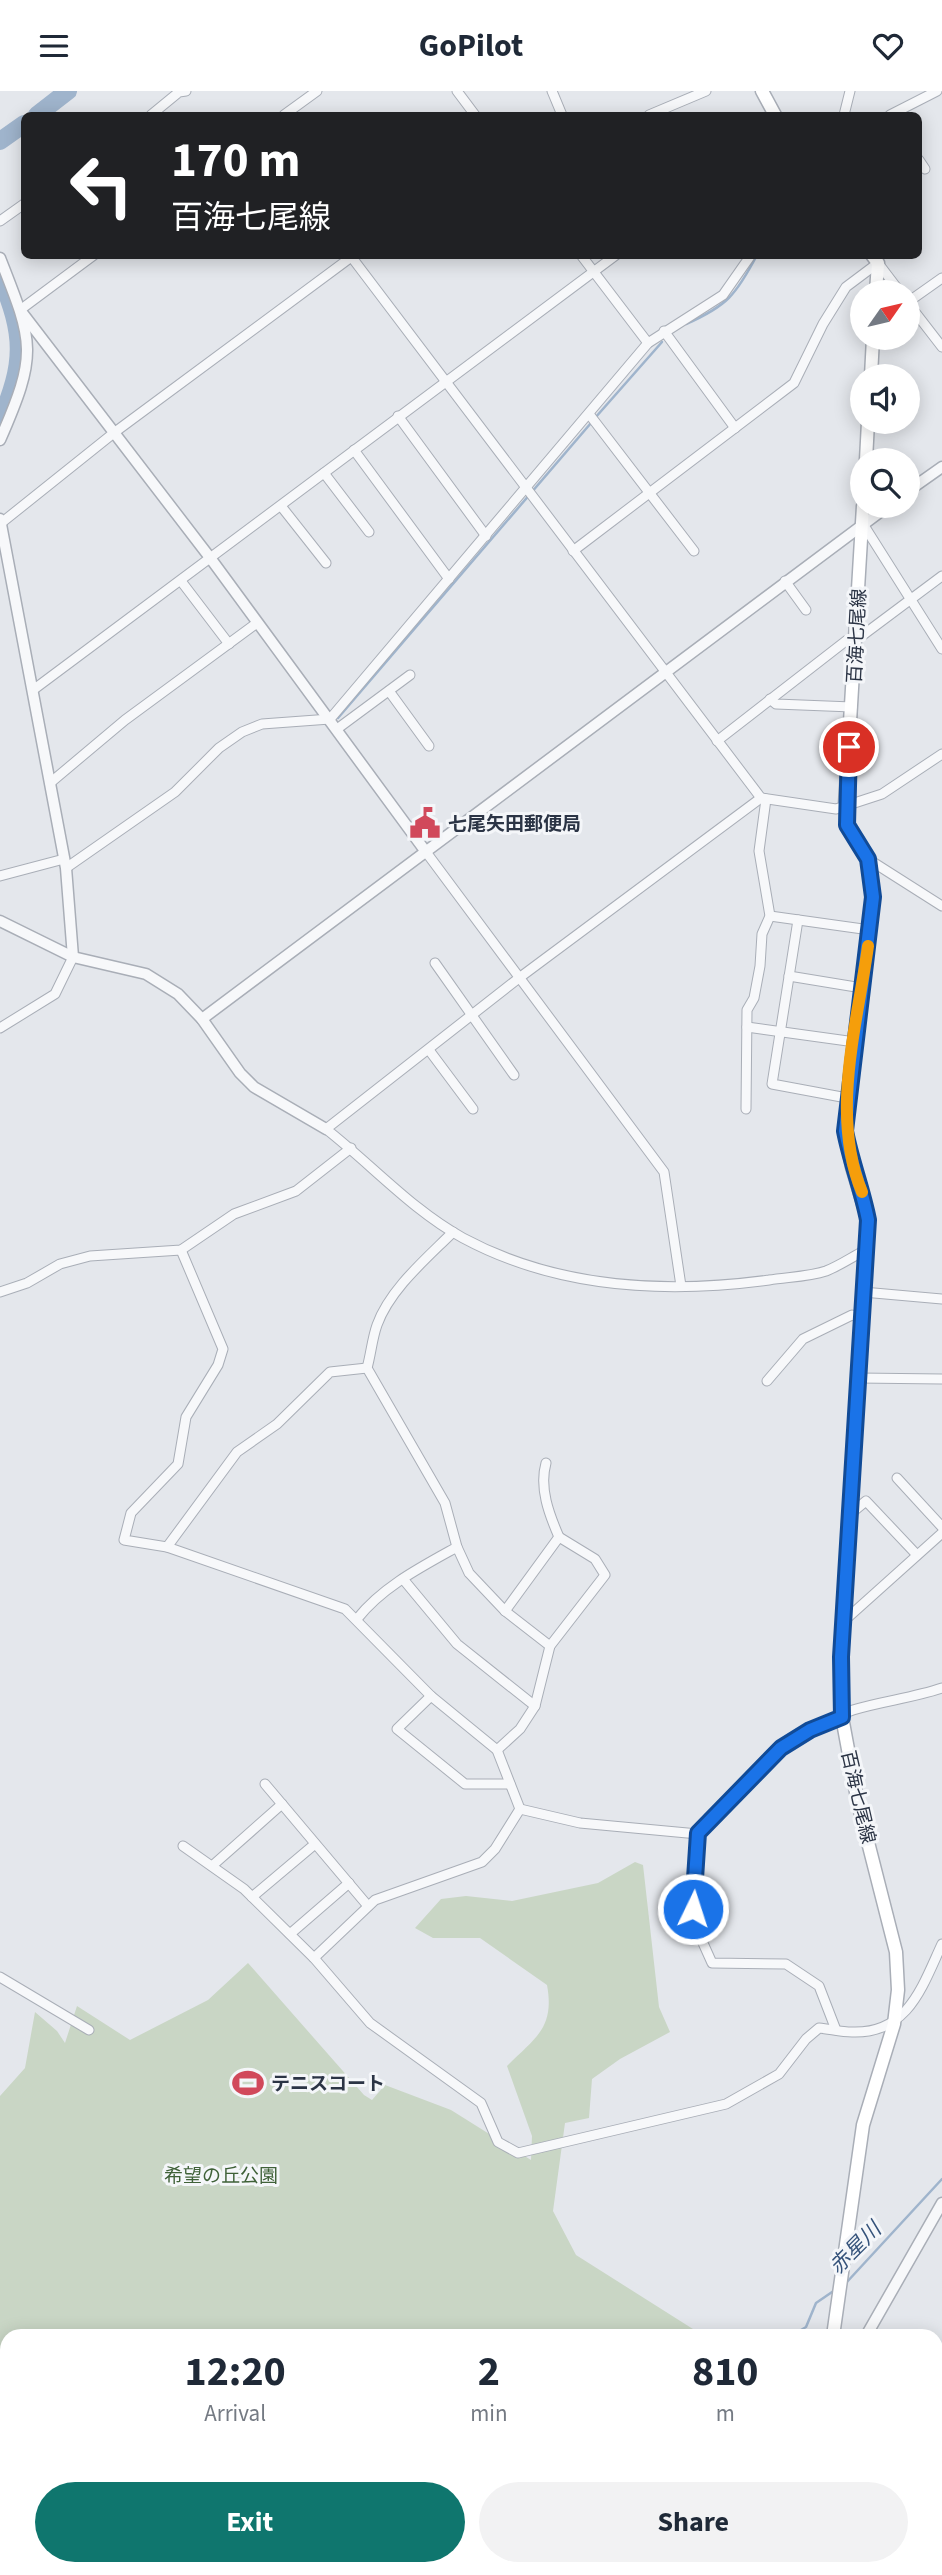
<!DOCTYPE html>
<meta charset="utf-8">
<style>
body{margin:0;font-family:"Source Sans 3","Noto Sans JP",sans-serif;background:#f2f2f3;color:#1f2937;height:100vh;display:flex;flex-direction:column;font-size:26px;white-space:nowrap}
*{box-sizing:border-box;margin:0}
p{font-size:23px;color:#747a83}
.icon{flex:none;width:38px;height:38px;fill:none;stroke:currentColor;stroke-width:2;stroke-linecap:round;stroke-linejoin:round}
.map{position:relative;flex:1;overflow:hidden}
.sheet{position:absolute;left:0px;top:2238px;width:943px;height:247px;display:flex;flex-direction:column;background:#fff;border-radius:21px 21px 0 0;box-shadow:0 4px 18px #0003}
.sheet>*{flex:none}
.hud{position:absolute;left:21px;top:21px;width:901px;height:147px;border-radius:10px;box-shadow:0 4px 18px #0003;background:#202124;color:#fff;overflow:hidden}
.needle{width:46px;rotate:56deg}
.fabs{position:absolute;left:850px;top:189px;display:grid;gap:14px}
.fabs a{display:grid;place-items:center;width:70px;height:70px;border-radius:50%;background:#fff;box-shadow:0 4px 18px #0003;font-size:35px}
.pin{position:absolute;display:grid;place-items:center;width:60px;height:60px;color:#fff;margin:-30px;border:4px solid #fff;border-radius:50%;box-shadow:0 2px 7px #0007}
.me{position:absolute;width:77px;margin:-38px;rotate:4deg;stroke-linejoin:round;filter:drop-shadow(0 0 5px #0008)}
.turn{display:flex;align-items:center;gap:24px;height:147px;padding:0 35px;font-size:32px}
.turn .icon{width:91px;height:91px;stroke-width:2.5}
.turn b{display:block;font-size:49px;line-height:60px}
.eta{display:flex;justify-content:space-evenly;align-items:center;height:119px;text-align:center}
.eta b{font-size:42px;font-weight:700;line-height:49px}
.action{display:flex;gap:14px;margin-top:auto;padding:14px 35px}
.action a{flex:1;height:80px;border-radius:42px;background:#0f766e;color:#fff;font-size:28px;font-weight:700;line-height:80px;text-align:center}
.action a+a{background:#f2f2f3;color:#1f2937}
header{display:flex;justify-content:space-between;align-items:center;height:91px;padding:0 35px;background:#fff;font-size:32px;font-weight:700}
.map>svg:first-child{display:block}
</style>
<header><svg class="icon" aria-label="menu" viewBox="0 0 24 24"><path d="M4 6h16M4 12h16M4 18h16"/></svg>GoPilot<svg class="icon" aria-label="heart" viewBox="0 0 24 24"><path d="M12 20l-8-8c-3-5 5-10 8-4 3-6 11-1 8 4z"/></svg></header>
<div class="map">
<svg width="942" height="2484" viewBox="0 0 942 2484">
<rect width="100%" height="100%" fill="#e4e7ec"/>
<!-- green -->
<path fill="#c9d6c5" d="M635 1771 643 1774 659 1916 670 1941 620 1968 592 1988 589 2027 565 2032 553 2120 576 2164 704 2245H7V2478H755L752 2484H0V2005L25 1977 35 1921 57 1940 65 1952 77 1915 130 1949 208 1909 248 1872 364 2004 372 2009 385 1994 451 2019 531 2069 532 2045 507 1975C535 1947 555 1937 547 1894L480 1847H433L415 1837 441 1808 466 1805 512 1810 598 1792Z"/>
<!-- water -->
<path fill="#9fb4cc" d="M936 2259 942 2265V2403L936 2409Z"/>
<g fill="none" stroke-linecap="round" stroke-linejoin="round">
<!-- stream -->
<g stroke="#9fb4cc" stroke-width="2.5">
<path d="M686 233C727 215 736 204 757 164"/>
<path d="M595 327 662 251"/>
<path d="M338 627 591 332"/>
<path d="M846 2192 942 2088"/>
<path d="M791 2245 806 2236 816 2212 835 2199"/>
<path d="M713 2484 718 2478"/>
</g>
<!-- river -->
<g stroke="#9fb4cc" stroke-width="18">
<path d="M37 24 68 0"/>
<path d="M0 50 24 33"/>
<path d="M0 185C25 245 25 271 0 330"/>
</g>
<defs>
<g id="minor">
<path d="M457 0 475 24"/>
<path d="M552 0 562 24"/>
<path d="M151 24 179 1 186 0"/>
<path d="M284 24 317 0"/>
<path d="M649 24 706 0"/>
<path d="M844 24 850 0"/>
<path d="M890 24 937 0"/>
<path d="M919 69 925 78"/>
<path d="M0 130 24 113"/>
<path d="M350 164 761 707"/>
<path d="M581 164 648 252"/>
<path d="M908 211 942 187"/>
<path d="M908 212 942 256"/>
<path d="M20 219 94 164"/>
<path d="M664 240 735 337"/>
<path d="M589 323 694 460"/>
<path d="M398 325 486 445"/>
<path d="M354 359 449 488"/>
<path d="M324 382 369 441"/>
<path d="M281 415 326 472"/>
<path d="M0 433 115 341 354 164"/>
<path d="M863 433 942 558"/>
<path d="M573 460 794 292 823 233 846 196 878 172 900 201"/>
<path d="M181 490 229 553"/>
<path d="M785 490 806 519"/>
<path d="M33 599 616 164"/>
<path d="M389 600 429 655"/>
<path d="M770 608 776 613 852 616"/>
<path d="M337 638 410 584"/>
<path d="M717 650 847 549 863 544 942 485"/>
<path d="M50 692 125 629 257 532"/>
<path d="M426 761 664 1081 681 1195"/>
<path d="M868 768 942 815"/>
<path d="M66 777 175 701 219 657 242 641 262 633 330 628 648 252 723 204 751 164"/>
<path d="M0 785 64 768"/>
<path d="M770 825 870 839"/>
<path d="M798 829 772 993 847 1007"/>
<path d="M435 872 514 984"/>
<path d="M789 885 862 897"/>
<path d="M747 936 855 951"/>
<path d="M0 937 55 903 73 866"/>
<path d="M429 959 473 1018"/>
<path d="M746 1018 747 919 754 907 760 875 762 843 770 825 759 760 766 708"/>
<path d="M453 1141C426 1168 390 1198 377 1234 372 1248 371 1263 367 1277L445 1412 457 1456 469 1482 505 1520 550 1555"/>
<path d="M181 1159 223 1258 218 1274 186 1326 178 1373 131 1422 124 1449 167 1456 345 1518 431 1605 497 1659 520 1718 495 1758 482 1771 375 1809 314 1867"/>
<path d="M864 1160C852 1166 839 1175 826 1180 808 1186 787 1186 769 1189 666 1203 556 1197 463 1147 412 1119 372 1074 326 1038L519 887 761 707 836 718 882 703 942 663"/>
<path d="M0 1201 27 1192 60 1173 90 1165 181 1159 234 1123 296 1100 351 1057"/>
<path d="M863 1201 942 1208"/>
<path d="M858 1287 942 1288"/>
<path d="M767 1290 803 1248 852 1224 862 1228"/>
<path d="M546 1372C539 1397 549 1423 559 1446"/>
<path d="M897 1387 942 1436"/>
<path d="M849 1424 866 1410 917 1464"/>
<path d="M167 1456 237 1361 277 1333 330 1281 367 1277"/>
<path d="M403 1488 457 1553 535 1615"/>
<path d="M357 1528C382 1496 421 1476 457 1456"/>
<path d="M844 1530 942 1442"/>
<path d="M431 1605 397 1638 465 1693H510"/>
<path d="M497 1659 520 1638 535 1615 550 1555 605 1484 595 1468 559 1446 505 1520"/>
<path d="M265 1693 368 1815"/>
<path d="M520 1718 580 1732 698 1743C743 1692 788 1641 853 1619 882 1610 913 1607 942 1597"/>
<path d="M698 1743 694 1832 712 1872 786 1873 819 1895 836 1939"/>
<path d="M183 1755 244 1798 314 1867 370 1932 481 2012 498 2051 518 2062 726 2013 779 1983 806 1948 819 1937C830 1938 841 1941 852 1941 908 1943 922 1896 942 1853"/>
<path d="M212 1775 282 1713"/>
<path d="M252 1806 315 1753"/>
<path d="M290 1843 349 1792"/>
<path d="M0 1886 89 1939"/>
</g>
<g id="tertiary">
<path d="M0 167C34 253 38 262 0 349"/>
<path d="M20 219 211 468 426 761"/>
<path d="M908 400 942 376"/>
<path d="M0 428 66 777 73 866"/>
<path d="M0 830 73 866 146 883 178 903 202 928 240 982 254 996 326 1038"/>
<path d="M202 928 888 415"/>
<path d="M866 2245 942 2112"/>
<path d="M936 2439 942 2434"/>
<path d="M936 2471 942 2470"/>
<path d="M902 2484 915 2478"/>
</g>
<g id="secondary">
<path d="M762 0 775 24"/>
<path d="M872 164 878 172 876 201"/>
<path d="M871 285 873 247"/>
<path d="M866 369 868 331"/>
<path d="M833 2245 863 2034 894 1933 898 1899 896 1861 858 1712 842 1626 841 1566 868 1129 852 1076 845 1040 873 806 868 768 847 734 845 714 863 415"/>
<path d="M823 2478 825 2484"/>
</g>
</defs>
<!-- minor casing -->
<use href="#minor" stroke="#a9aeb7" stroke-width="11"/>
<!-- tertiary casing -->
<use href="#tertiary" stroke="#a9aeb7" stroke-width="13"/>
<!-- secondary casing -->
<use href="#secondary" stroke="#a9aeb7" stroke-width="15"/>
<!-- minor -->
<use href="#minor" stroke="#f7f8fa" stroke-width="9"/>
<!-- tertiary -->
<use href="#tertiary" stroke="#f7f8fa" stroke-width="10"/>
<!-- secondary -->
<use href="#secondary" stroke="#fff" stroke-width="12"/>
</g>
<g fill="none" stroke-linecap="round" stroke-linejoin="round">
<defs>
<path id="route" d="M693 1818 698 1742 781 1657 810 1639 842 1626 841 1566 868 1129C862 1098 851 1071 845 1040L873 806 868 768 847 734 849 656"/>
</defs>
<!-- route casing -->
<use href="#route" stroke="#114b97" stroke-width="18"/>
<!-- route -->
<use href="#route" stroke="#1a73e8" stroke-width="12"/>
<!-- slow -->
<path stroke="#f59e0b" stroke-width="12" d="M862 1101C830 1024 857 935 868 855"/>
</g>
<!-- icons -->
<defs>
<symbol id="civic-bare" viewBox="-9 -9 18 18"><path d="M-.6-6.5H3V-4.5H.6V-3L4-1V1h2V6H-6V1h2V-1L-.6-3ZM-1.2 2.5V6h2.4V2.5Z" fill="#d1495b" stroke="#f4f6f9" stroke-width="2.5" paint-order="stroke"/></symbol>
<symbol id="stadium-bare" viewBox="-9 -9 18 18"><path d="M0-5a6.5 5 0 1 0 0 10a6.5 5 0 1 0 0-10ZM-3.5-1.8h7v3.6h-7Z" fill="#d1495b" stroke="#f4f6f9" stroke-width="2.5" paint-order="stroke"/></symbol>
</defs>
<g fill-rule="evenodd">
<use href="#civic-bare" x="403" y="710" width="44" height="44"/>
<use href="#stadium-bare" x="226" y="1970" width="44" height="44"/>
</g>
<g text-anchor="middle" stroke-width="6" stroke-linejoin="round" paint-order="stroke">
<!-- street labels -->
<g font-size="19" fill="#2b3445" stroke="#f4f6f9">
<text transform="translate(856 545) rotate(-87)" y="7">百海七尾線</text>
<text transform="translate(859 1706) rotate(77)" y="7">百海七尾線</text>
</g>
<!-- poi labels -->
<g font-size="19" font-weight="bold" fill="#2b3445" stroke="#f4f6f9" text-anchor="start">
<text x="448" y="739">七尾矢田郵便局</text>
<text x="271" y="1999">テニスコート</text>
</g>
<!-- park labels -->
<g font-size="19" fill="#3f6138" stroke="#f4f6f9">
<text x="221" y="2091">希望の丘公園</text>
</g>
<!-- water labels -->
<g font-size="21" font-style="italic" fill="#34527a" stroke="#f4f6f9">
<text transform="translate(855 2157) rotate(-45)" y="7">赤星川</text>
</g>
</g>
</svg>
<div class="fabs">
<a><svg class="needle" viewBox="-14 -14 28 28"><path d="M0-13l5 13h-10z" fill="#e53935"/><path d="M0 13l5-13h-10z" fill="#747a83"/></svg></a>
<a><svg class="icon" aria-label="sound" viewBox="0 0 24 24"><path d="M4 9h4l5-4v14l-5-4H4zM17 9q2 3 0 6"/></svg></a>
<a><svg class="icon" aria-label="search" viewBox="0 0 24 24"><circle cx="10" cy="10" r="6"/><path d="M15 15l6 6"/></svg></a>
</div>
<div class="pin" style="left:849px;top:656px;background:#d93025"><svg class="icon" aria-label="arrive" viewBox="0 0 24 24"><path d="M6 21V4h12l-3 4 3 4H6"/></svg></div>
<svg class="me" style="left:693px;top:1818px" viewBox="-20 -20 40 40"><circle r="17" fill="#1a73e8" stroke="#fff" stroke-width="3"/><path d="M0-11L8 9 0 5-8 9z" fill="#fff"/></svg>
<div class="hud">
<div class="turn"><svg class="icon" aria-label="left" viewBox="0 0 24 24"><path d="M17 20v-9H6M10 6l-5 5 5 5"/></svg><div><b>170 m</b>百海七尾線</div></div>
</div>
<section class="sheet">
<div class="eta">
<div><b>12:20</b><p>Arrival</p></div>
<div><b>2</b><p>min</p></div>
<div><b>810</b><p>m</p></div>
</div>
<div class="action"><a>Exit</a><a>Share</a></div>
</section>
</div>
